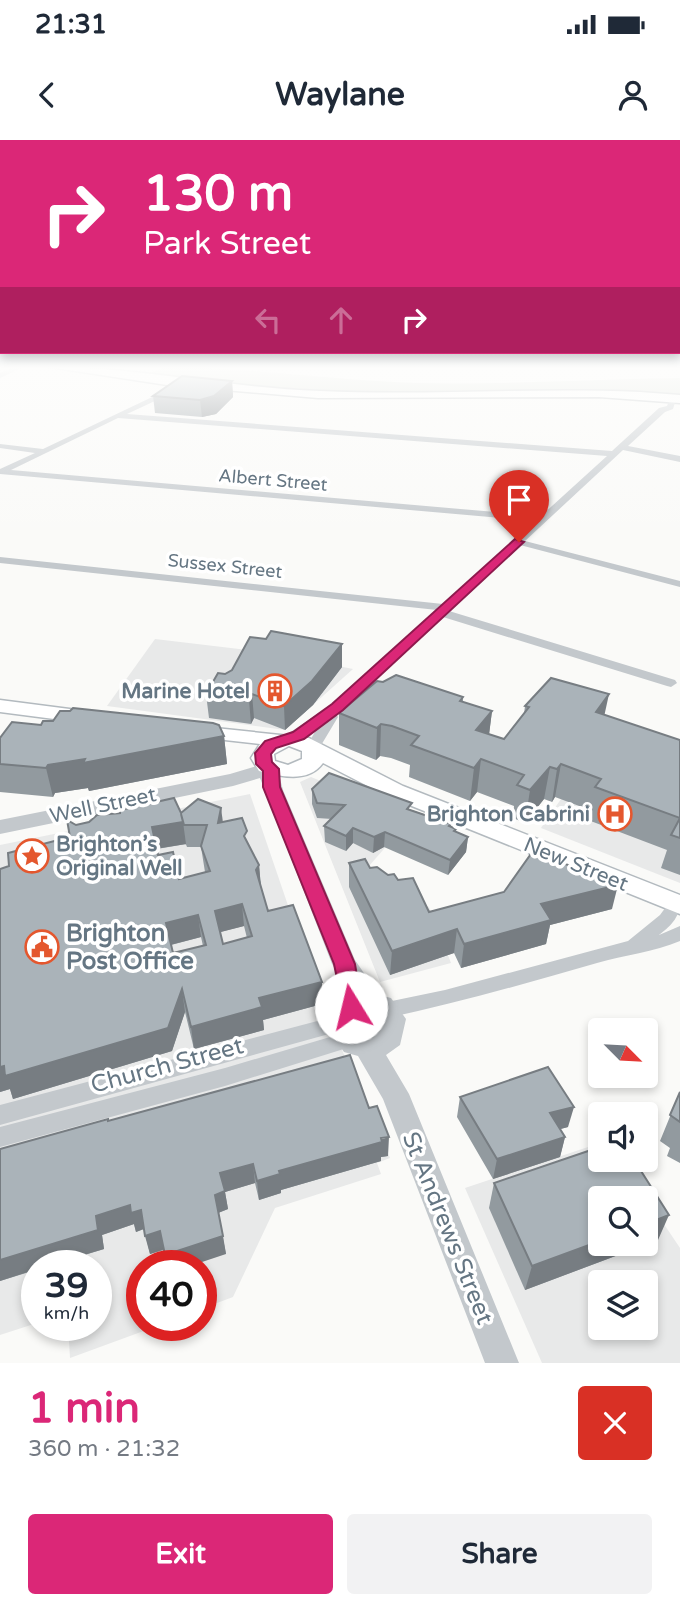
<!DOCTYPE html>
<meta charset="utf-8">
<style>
body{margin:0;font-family:"Varela Round",sans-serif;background:#f2f2f3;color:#1f2937;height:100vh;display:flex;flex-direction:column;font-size:26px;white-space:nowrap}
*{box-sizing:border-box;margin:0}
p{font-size:23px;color:#747a83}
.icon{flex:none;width:38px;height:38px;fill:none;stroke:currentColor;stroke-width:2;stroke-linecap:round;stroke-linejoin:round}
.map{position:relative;height:1223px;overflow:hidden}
.sheet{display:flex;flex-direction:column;background:#fff;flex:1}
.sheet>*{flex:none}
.hud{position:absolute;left:0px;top:0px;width:681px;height:214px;box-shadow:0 4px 10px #0003;background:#db2777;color:#fff;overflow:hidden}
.needle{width:46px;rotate:114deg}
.fabs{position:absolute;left:588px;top:878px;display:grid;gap:14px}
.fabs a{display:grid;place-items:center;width:70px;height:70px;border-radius:7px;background:#fff;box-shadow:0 4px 10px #0003;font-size:35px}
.speed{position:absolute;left:21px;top:1110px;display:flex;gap:14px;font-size:35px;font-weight:700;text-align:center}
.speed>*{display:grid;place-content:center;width:91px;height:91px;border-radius:50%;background:#fff;box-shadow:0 4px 10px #0003;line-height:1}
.speed small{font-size:18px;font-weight:400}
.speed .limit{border:10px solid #d22;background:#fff;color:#111}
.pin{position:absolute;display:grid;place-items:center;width:60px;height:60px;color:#fff;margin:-72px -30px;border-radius:50% 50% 50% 0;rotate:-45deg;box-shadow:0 0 7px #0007}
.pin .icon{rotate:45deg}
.me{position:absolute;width:77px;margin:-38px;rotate:351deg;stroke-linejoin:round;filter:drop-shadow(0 0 5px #0008)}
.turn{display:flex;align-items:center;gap:24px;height:147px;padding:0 28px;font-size:32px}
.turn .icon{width:91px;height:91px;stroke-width:2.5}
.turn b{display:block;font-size:49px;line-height:60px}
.lanes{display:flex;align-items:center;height:66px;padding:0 28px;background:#0003;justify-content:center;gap:35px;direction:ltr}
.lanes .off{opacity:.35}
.round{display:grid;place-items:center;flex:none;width:74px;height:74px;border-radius:7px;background:#f2f2f3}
.head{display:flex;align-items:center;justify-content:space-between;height:119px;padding:0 28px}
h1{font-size:42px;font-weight:700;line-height:52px;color:#db2777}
.action{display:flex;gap:14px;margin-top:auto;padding:14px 28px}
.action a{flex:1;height:80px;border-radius:7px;background:#db2777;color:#fff;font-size:28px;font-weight:700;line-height:80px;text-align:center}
.action a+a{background:#f2f2f3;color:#1f2937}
.status{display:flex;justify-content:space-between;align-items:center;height:49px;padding:0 35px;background:#fff;direction:ltr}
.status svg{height:19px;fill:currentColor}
header{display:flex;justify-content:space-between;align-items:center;height:91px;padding:0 28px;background:#fff;font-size:32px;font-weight:700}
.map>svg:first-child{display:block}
</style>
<div class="status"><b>21:31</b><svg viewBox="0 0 49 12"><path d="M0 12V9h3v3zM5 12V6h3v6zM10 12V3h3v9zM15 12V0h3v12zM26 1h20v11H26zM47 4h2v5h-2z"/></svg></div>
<header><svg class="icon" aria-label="back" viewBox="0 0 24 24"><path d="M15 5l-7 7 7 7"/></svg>Waylane<svg class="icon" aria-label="person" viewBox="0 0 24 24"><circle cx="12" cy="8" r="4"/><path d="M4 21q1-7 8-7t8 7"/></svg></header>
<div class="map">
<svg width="680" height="1223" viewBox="0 0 680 1223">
<rect width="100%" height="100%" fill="#fafaf8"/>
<!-- built -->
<g fill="#e8e9e9" fill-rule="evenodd">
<path d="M155 499 274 513 353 529 285 590 107 566Z"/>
<path d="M597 607 680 620V743L541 688Z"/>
<path d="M311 637 411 678 362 734 429 767 451 823 380 842 300 642Z"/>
<path d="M250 654 322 865 390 1018 377 1023 381 1034 275 1068 233 1157 201 1169V1125H142V1185H160L70 1218 68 1185H96V1125H37V1183L0 1195V705Z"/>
<path d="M600 1003V1020H621L680 1108V1223H542L465 1048ZM600 1059H646V1104H600ZM600 1143H646V1188H600Z"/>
</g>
<!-- green -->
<path fill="#dadfd7" d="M164 227C249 227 334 241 419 243 506 245 593 239 680 238V255L375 254 281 249 148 234Z"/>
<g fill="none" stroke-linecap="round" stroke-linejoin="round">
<defs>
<g id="secondary">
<path d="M0 560 85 571 95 577 85 583 0 572Z"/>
<path d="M196 586 309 598 403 646 680 755V774L387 656 323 623C308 644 279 636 259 631L251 618 260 604 189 596 186 592 189 588ZM289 606 302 611V619L288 625 275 621 274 614Z"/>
</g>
<path id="primary" d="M49 227C139 227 229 248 320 251 426 256 533 247 640 252L680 255V263L599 257 318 258 167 245Z"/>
</defs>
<!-- secondary casing -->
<use href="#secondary" stroke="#b3babf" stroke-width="3"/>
<!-- primary casing -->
<use href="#primary" stroke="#b5babe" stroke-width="3"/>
<!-- minor -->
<g fill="#c3c8cc" fill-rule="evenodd">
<path d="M14 227H24L0 238V233Z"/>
<path d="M169 249 172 253 127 274 612 311 659 268 667 266 671 256H677L673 269 665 272 628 306 680 316V322L623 310 525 401 680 441V447L520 405 449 471 675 540 677 543 671 547 667 546 443 477 336 574 338 577 317 612 312 613 305 609 319 585 293 603H283L281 600 283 597 333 564 437 470 0 423V417L443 464 535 381 0 334V329L35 313 0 308V304L43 309ZM118 278 607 316 541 376 11 330Z"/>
<path d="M677 758 680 759C680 777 673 784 659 795L680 786V801C654 812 624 815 597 823 527 843 458 863 387 878L380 876 378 870 380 864 387 862 445 850 628 801 660 775 671 760Z"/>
<path d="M340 875 347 877 350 883 347 889 0 985V965Z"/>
<path d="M347 892 354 894 357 900 354 906 347 908 225 946 0 1007V987L225 928Z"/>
</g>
<!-- tertiary -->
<path fill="#c3c8cc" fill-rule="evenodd" d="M270 622 281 629 279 635 283 650 355 820 379 855 391 858 406 879 400 905 386 915 409 954 519 1223H485L383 959 358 916 344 912 328 889 337 864 352 857 332 824 260 638 233 646 0 694V680L230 634ZM366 874 374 875 380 882 378 891 371 896 361 894 355 887 357 879Z"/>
<!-- secondary -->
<use href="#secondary" fill="#fff" fill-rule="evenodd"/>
<!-- primary -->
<use href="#primary" fill="#fff" fill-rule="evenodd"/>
</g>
<!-- wall -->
<g fill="#929a9f" fill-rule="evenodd">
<path d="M232 241 233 257 216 274 202 277 155 273 153 256Z"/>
<path d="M266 499 342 504V527L313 565 285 590 254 578 251 584 209 578 206 554 225 534 232 530Z"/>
<path d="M383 542 463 557V562L492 571 489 594 504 599 524 574 525 566 605 575 680 600V735L661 728 667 710 588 680 590 670 555 657 552 662 544 659 525 683 513 678 514 666 477 652 470 661 409 637 410 625 391 618 380 616 376 620 339 605V573Z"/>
<path d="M41 585 224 596 227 624 89 651 88 648 55 653 53 657 0 652V598Z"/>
<path d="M312 649 412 670 451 684 450 686 456 689V692L468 697 466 712 448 735 384 707 373 713 353 703 346 711 325 702 324 686 332 679 317 678 312 664Z"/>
<path d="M181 673 223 682 248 704 259 725 261 747 268 771 322 864 263 880 264 890 194 909 185 872 172 911 13 959 10 949 0 952V729L9 726 70 697 76 685ZM185 702 187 707H201L205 732 179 739 158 715 157 709 186 704ZM244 786 247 798 223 804 220 792ZM201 797 203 806 173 813 171 805Z"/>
<path d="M349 723 370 728 388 735 429 772 612 769 550 785 546 804 461 828 454 813 390 835 349 747Z"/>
<path d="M680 952V1023L667 1016 670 1008 660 1001Z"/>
<path d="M460 957 568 987 560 989 565 997 560 1017 493 1039 457 977Z"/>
<path d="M108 981 388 1016 381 1017V1021L281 1050V1053L259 1060 255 1043 225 1052 228 1069 218 1073 226 1114 164 1110 150 1114 144 1089 136 1092 134 1084 102 1095 104 1109 0 1141V1009Z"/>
<path d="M494 1043 658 1100 525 1150 489 1068Z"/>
</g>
<!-- shaded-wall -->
<g fill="#777d82">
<path d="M232 241 233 257 216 274 202 277 200 260Z"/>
<path d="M342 504V527L313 565 285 590 284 566Z"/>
<path d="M252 554 254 578 251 584 249 560Z"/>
<path d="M609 554 602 586 596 572Z"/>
<path d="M492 571 488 603 476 590Z"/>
<path d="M381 584 380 616 376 620 377 588Z"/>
<path d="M224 596 227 624 89 651 88 648 55 653 53 657 46 628 48 625Z"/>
<path d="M481 619 477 652 470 661 474 628Z"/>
<path d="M561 624 555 657 552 662 557 629Z"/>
<path d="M550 627 544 659 525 683 530 650Z"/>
<path d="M221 668 224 690 218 683Z"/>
<path d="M183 682 186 704 155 709 152 687Z"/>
<path d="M353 688V703L346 711V696Z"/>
<path d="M385 692 384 707 373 713 374 697Z"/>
<path d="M468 697 466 712 448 735 450 720Z"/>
<path d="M259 725 261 748 256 730Z"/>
<path d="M618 745 612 769 550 785 546 804 461 828 464 804 541 764Z"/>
<path d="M242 764 244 786 217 793 215 771Z"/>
<path d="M198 775 201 797 170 805 166 783Z"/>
<path d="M457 789 454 813 390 835 392 811Z"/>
<path d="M322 842V864L263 880 264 890 194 909 191 887 259 858Z"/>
<path d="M182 849 185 872 172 911 13 959 10 949 0 952V927Z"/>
<path d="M574 967 568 987 546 993 550 973Z"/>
<path d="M389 997 388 1016 381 1017V1021L281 1050V1053L259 1060 257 1041 279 1031Z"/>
<path d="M565 997 560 1017 493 1039 497 1019Z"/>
<path d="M253 1024 255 1043 225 1052 228 1069 218 1073 215 1055 220 1033Z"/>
<path d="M130 1065 141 1070 146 1088 136 1092 134 1084 102 1095 104 1109 50 1125H37V1129L0 1141V1120L96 1076Z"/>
<path d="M669 1075 658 1100 525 1150 532 1126 600 1101V1104H646V1084Z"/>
<path d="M160 1091 165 1109 150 1114 145 1096Z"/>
<path d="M223 1096 226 1114 193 1125H167L165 1115Z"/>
</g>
<!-- building -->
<g fill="#aab3b9" stroke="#777d82" stroke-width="2" fill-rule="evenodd">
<path d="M182 236 232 241 214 256 200 260 153 256Z"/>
<path d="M271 491 342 504 312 541 284 566 252 554 249 560 206 554 218 533 225 534 232 530 250 497 266 499Z"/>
<path d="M396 535 463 557 460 561 492 571 476 590 504 599 529 567 525 566 551 538 609 554 596 572 680 600V678L595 647 601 639 561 624 557 629 550 627 530 650 517 645 524 635 481 619 474 628 411 605 419 596 392 586 381 584 377 588 339 573 377 541 383 542Z"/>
<path d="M73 568 213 583 219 585 224 596 83 623 85 619 48 625 46 628 0 624V598L12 582 41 585 43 581H53L60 571H70Z"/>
<path d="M329 633 412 663 407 669 451 684 449 686 456 689 454 691 468 697 450 720 385 692 374 697 353 688 346 696 324 686 345 665 317 663 312 649Z"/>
<path d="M174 658 181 673 198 659 221 668 218 683 242 678 247 691 244 696 259 725 256 730 268 771 293 765 322 842 259 858 262 867 191 887 182 849 168 888 5 936 4 926 0 927V729L9 726 8 713 70 697 67 680 76 685 89 682 97 675 120 673V670ZM181 674 184 685H207L201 706 210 731 179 739 173 712 158 715 152 687 183 682ZM242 764 252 796 223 804 215 771ZM198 775 206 805 173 813 166 783Z"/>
<path d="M680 678V698L671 695Z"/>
<path d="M533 711 618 745 541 764 551 780 464 804 457 789 392 811 349 723 365 719 370 728 377 727 388 735 394 734 398 740 413 738 429 772 504 752Z"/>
<path d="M350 915 369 968 377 966 389 997 381 998 382 1002 279 1031 280 1034 257 1041 253 1024 220 1033 225 1051 215 1055 223 1096 165 1115 160 1091 145 1096 141 1070 131 1073 130 1065 96 1076 98 1090 0 1120V1009L108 979V981Z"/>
<path d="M548 927 574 967 550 973 565 997 497 1019 460 957Z"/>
<path d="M680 952V982L670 975Z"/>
<path d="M600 1007V1020H634L669 1075 646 1084V1059H600V1101L532 1126 494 1043Z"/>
</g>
<!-- sky -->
<linearGradient id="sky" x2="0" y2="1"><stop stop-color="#96bcdc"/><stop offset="0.57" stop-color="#fdfdfc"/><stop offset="1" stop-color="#fdfdfc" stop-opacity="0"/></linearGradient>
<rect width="680" height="399" fill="url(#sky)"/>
<!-- route -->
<path fill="#db2777" stroke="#8e194d" stroke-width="2" d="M515 399 524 402 343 570 304 599 276 608 271 614 272 622 279 629 280 647 355 824 362 867 359 873 351 876 344 873 334 824 263 647V631L256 624 255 613 265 601 293 592 332 564Z"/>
<!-- icons -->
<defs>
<symbol id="building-ring" viewBox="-11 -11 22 22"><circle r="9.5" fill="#fff" stroke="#e4572e" stroke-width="1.5"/><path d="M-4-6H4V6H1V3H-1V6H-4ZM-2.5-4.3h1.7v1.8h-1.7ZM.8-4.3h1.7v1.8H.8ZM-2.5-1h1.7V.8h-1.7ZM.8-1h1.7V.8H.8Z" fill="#e4572e"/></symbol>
<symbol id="hospital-ring" viewBox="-11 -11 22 22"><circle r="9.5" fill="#fff" stroke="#e4572e" stroke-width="1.5"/><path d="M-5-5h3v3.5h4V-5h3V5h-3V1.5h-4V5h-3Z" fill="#e4572e"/></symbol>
<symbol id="sight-ring" viewBox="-11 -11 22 22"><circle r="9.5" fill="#fff" stroke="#e4572e" stroke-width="1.5"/><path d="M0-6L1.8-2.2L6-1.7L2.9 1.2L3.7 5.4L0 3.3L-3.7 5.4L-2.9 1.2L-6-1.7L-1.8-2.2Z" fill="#e4572e"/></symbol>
<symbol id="civic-ring" viewBox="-11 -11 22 22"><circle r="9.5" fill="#fff" stroke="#e4572e" stroke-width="1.5"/><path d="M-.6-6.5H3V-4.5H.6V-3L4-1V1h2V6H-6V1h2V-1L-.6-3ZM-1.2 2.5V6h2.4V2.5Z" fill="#e4572e"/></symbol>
</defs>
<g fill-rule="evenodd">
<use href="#building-ring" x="256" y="532" width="38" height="38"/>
<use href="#hospital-ring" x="596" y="655" width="38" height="38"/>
<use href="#sight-ring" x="13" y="697" width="38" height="38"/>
<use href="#civic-ring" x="23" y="788" width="38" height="38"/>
</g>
<g text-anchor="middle" stroke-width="7" stroke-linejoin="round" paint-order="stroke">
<!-- far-street labels -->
<g font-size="18" fill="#657683" stroke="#fff">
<text transform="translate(273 340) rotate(5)" y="6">Albert Street</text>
<text transform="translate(225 426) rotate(6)" y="6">Sussex Street</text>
</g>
<!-- poi labels -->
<g font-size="21" font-weight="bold" fill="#657683" stroke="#fff" text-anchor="end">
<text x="250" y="558">Marine Hotel</text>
<text x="590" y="681">Brighton Cabrini</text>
<text x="56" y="711" text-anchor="start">Brighton’s<tspan x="56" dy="24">Original Well</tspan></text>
</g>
<!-- street labels -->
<g font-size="21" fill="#657683" stroke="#fff">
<text transform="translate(103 665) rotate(-12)" y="7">Well Street</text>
<text transform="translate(576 724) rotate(22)" y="7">New Street</text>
</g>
<!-- near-poi labels -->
<g font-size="24" font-weight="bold" fill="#657683" stroke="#fff" text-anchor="start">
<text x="66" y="801">Brighton<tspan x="66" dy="28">Post Office</tspan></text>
</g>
<!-- near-street labels -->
<g font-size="24" fill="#657683" stroke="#fff">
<text transform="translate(167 925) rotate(-15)" y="8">Church Street</text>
<text transform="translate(448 1088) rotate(68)" y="8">St Andrews Street</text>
</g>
</g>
</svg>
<div class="fabs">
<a><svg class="needle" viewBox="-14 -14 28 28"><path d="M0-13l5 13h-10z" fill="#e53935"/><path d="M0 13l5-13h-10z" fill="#747a83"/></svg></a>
<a><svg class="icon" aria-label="sound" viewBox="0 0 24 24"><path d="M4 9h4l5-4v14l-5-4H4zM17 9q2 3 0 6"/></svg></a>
<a><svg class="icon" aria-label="search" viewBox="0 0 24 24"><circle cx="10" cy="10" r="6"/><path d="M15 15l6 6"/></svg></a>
<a><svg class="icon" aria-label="layers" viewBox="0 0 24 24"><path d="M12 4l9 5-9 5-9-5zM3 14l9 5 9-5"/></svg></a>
</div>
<div class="speed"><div>39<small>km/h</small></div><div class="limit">40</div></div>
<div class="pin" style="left:519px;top:402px;background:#d93025"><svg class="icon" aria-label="arrive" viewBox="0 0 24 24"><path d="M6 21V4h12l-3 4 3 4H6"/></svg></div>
<svg class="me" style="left:351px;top:867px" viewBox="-20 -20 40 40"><circle r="19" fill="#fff"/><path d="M0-13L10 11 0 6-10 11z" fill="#db2777"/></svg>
<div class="hud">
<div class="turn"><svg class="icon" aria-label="right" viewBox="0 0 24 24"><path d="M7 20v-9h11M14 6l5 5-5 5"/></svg><div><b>130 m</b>Park Street</div></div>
<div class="lanes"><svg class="icon off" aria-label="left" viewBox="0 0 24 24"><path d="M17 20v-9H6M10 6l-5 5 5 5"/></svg><svg class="icon off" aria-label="ahead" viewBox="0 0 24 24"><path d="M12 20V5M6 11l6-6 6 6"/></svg><svg class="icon" aria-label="right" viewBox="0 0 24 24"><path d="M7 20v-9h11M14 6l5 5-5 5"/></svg></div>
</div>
</div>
<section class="sheet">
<div class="head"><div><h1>1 min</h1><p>360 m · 21:32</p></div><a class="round" style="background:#d93025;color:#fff"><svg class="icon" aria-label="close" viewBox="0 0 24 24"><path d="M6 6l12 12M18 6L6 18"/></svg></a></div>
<div class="action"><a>Exit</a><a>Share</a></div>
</section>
